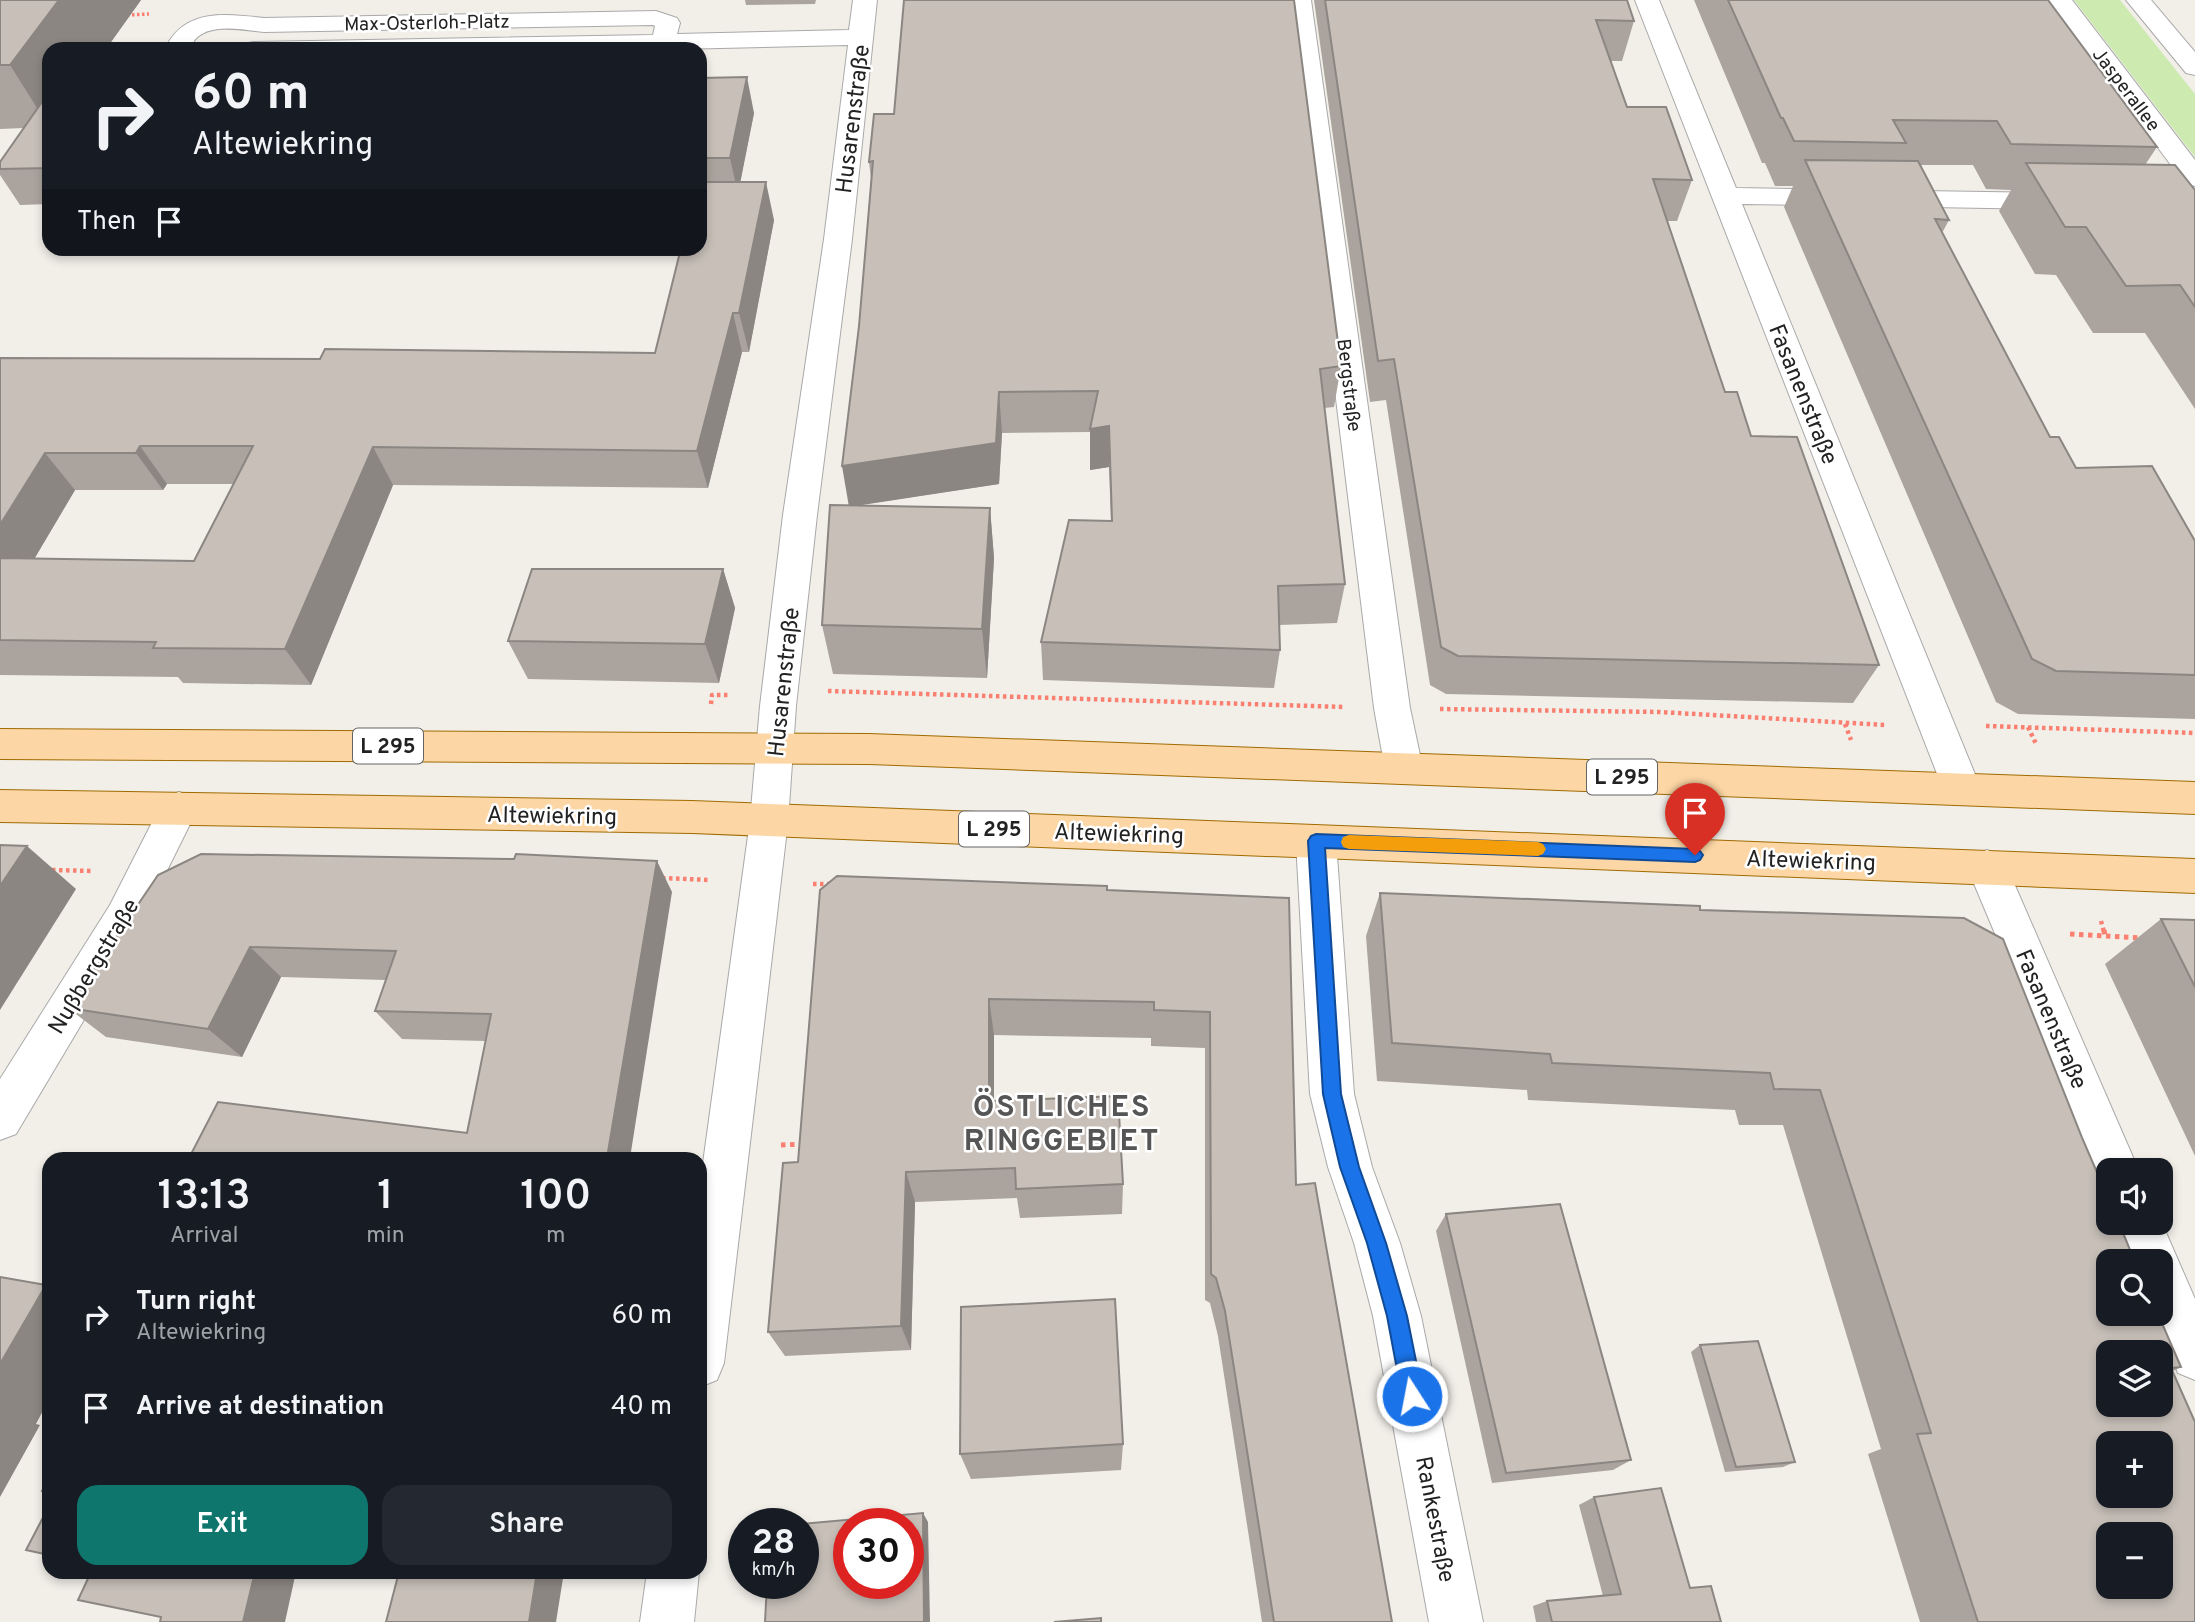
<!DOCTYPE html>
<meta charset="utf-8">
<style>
body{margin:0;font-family:Overpass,sans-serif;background:#242831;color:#f1f3f6;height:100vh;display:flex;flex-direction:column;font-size:26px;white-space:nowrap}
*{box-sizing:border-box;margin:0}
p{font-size:23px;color:#9ea1a6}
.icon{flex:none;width:38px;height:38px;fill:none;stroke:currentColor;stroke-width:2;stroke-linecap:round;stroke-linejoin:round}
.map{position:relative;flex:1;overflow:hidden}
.details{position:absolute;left:42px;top:1152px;width:665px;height:427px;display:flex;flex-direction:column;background:#171b24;border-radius:21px;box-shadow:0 4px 10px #0003}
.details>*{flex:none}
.hud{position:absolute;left:42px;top:42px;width:665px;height:214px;border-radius:21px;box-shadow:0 4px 10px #0003;background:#171b24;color:#f1f3f6;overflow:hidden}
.fabs{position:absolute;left:2096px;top:1158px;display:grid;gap:14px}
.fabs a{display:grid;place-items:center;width:77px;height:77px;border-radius:14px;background:#171b24;box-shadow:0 4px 10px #0003;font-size:35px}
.speed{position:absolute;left:728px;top:1508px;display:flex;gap:14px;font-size:35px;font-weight:700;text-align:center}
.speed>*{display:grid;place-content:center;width:91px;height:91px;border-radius:50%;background:#171b24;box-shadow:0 4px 10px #0003;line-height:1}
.speed small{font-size:18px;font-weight:400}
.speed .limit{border:10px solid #d22;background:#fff;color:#111}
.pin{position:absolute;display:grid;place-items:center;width:60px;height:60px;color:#fff;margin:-72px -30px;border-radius:50% 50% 50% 0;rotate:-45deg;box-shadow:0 0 7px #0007}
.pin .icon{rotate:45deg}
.me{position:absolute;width:77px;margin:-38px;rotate:349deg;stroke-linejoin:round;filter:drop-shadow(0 0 5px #0008)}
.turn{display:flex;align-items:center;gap:24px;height:147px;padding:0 35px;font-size:32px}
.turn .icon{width:91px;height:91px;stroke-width:2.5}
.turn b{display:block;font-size:49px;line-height:60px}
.then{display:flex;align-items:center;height:66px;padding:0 35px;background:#0003;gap:14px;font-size:26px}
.eta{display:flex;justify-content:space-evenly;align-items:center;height:119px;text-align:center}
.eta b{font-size:42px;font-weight:600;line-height:49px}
.action{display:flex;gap:14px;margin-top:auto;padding:14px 35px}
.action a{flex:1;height:80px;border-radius:21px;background:#0f766e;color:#fff;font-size:28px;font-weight:600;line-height:80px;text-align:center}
.action a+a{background:#242831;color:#f1f3f6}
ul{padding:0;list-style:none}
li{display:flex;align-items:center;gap:21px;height:91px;padding:0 35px}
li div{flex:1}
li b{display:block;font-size:26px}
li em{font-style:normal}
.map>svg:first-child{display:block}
</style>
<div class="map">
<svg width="2195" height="1622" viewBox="0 0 2195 1622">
<rect width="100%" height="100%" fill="#f2efe9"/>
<!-- grass -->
<path fill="#cdebb0" d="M2074 0H2120L2195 94V157Z"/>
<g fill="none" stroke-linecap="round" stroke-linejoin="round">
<defs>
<g id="minor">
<path d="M853 0H877L852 239 817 515 796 706 788 821 724 1363 717 1380 700 1387V1185L750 821 760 706 783 515 824 239 848 45 677 49H241L244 44 253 42 653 35 655 26 653 25 264 32C242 30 205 21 192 44L195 49H169L167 45C187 8 227 14 264 18L656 11 677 18 680 23 677 34 849 30Z"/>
<path d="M1287 0H1311L1410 708 1423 769 1417 780 1404 784 1391 780 1385 769 1374 708Z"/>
<path d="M1635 0H1659L1736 188 2056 193 2066 195 2070 201 2066 207 2056 209 1742 204 1981 789 1975 800 1962 805 1949 800 1943 789Z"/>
<path d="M2048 0H2072L2195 160V186L2185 184Z"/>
<path d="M2126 0H2151L2195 52V75L2186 73Z"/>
<path d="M179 792 193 797 198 808 138 929 16 1134 0 1140V1079L110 905 165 797Z"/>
<path d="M1316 825 1330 829 1336 841 1354 1094 1372 1167 1400 1243 1421 1316 1483 1622H1429L1373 1316 1354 1243 1328 1167 1310 1094 1296 841 1302 829Z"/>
<path d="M1987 850 2001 855 2007 867 2139 1171H2109V1190L2101 1186 1967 867 1973 855Z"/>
<path d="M2161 1221 2195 1299V1380L2178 1373 2153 1314H2161V1262H2132L2116 1223H2161Z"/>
<path d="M647 1572H699L694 1622H640Z"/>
</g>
<g id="major">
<path d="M0 729 869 734 2195 782V814L869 764 0 759Z"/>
<path d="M0 790 692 801 2195 859V893L692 833 0 822Z"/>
</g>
</defs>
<!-- minor casing -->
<use href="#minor" stroke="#a9a9a9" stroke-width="2"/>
<!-- major casing -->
<use href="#major" stroke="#a06b00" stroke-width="2"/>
<!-- path-far2 -->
<path stroke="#fa8072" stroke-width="3.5" stroke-dasharray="2.5 2.5" stroke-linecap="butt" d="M127 15 149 14"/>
<!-- path-far1 -->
<g stroke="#fa8072" stroke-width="4.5" stroke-dasharray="3.5 3.5" stroke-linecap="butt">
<path d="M828 691 1344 707"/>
<path d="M711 704 712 695H730"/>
<path d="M1440 709 1660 712 1886 725"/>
<path d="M1845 724 1851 740"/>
<path d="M1986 726 2195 733"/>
<path d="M2028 727 2037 746"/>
<path d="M52 870 93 871"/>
<path d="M662 878 710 880"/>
<path d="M813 884H830"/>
<path d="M2101 921 2104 932"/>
</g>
<!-- path -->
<g stroke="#fa8072" stroke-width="5" stroke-dasharray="4.5 4.5" stroke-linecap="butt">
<path d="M2104 930 2105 936"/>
<path d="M2070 934 2142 938"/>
<path d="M781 1145 805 1144"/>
</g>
<!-- minor -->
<use href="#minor" fill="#fff" fill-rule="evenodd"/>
<!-- major -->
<use href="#major" fill="#fcd6a4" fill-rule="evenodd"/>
</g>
<!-- wall -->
<g fill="#aba49e" fill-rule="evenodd">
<path d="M0 0H141L106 49H49V204L20 205 0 175V162L24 128 0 129Z"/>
<path d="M745 0H816L815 4 746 5Z"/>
<path d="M1314 0H1627L1634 21 1622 61H1611L1627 107 1692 180 1677 221H1667L1725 392 1879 665 1853 703 1446 694 1430 685 1386 400 1370 402Z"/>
<path d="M1694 0H2048L2157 147 2145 165 2195 190V409L2145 333H2093L2056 275 2035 274 1999 211 2011 190 1986 189 1973 165H1920L1949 220 1942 233 2050 437 2076 468 2195 541V719L2018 714 1996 702 1784 207 1793 186H1775L1765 163H1762Z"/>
<path d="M700 78 754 113 740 182 774 220 749 352H742L708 488 393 485 311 685 183 683 178 677 0 675V358L320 359 655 353 700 248ZM167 484H234L194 561 34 559 75 490H163Z"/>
<path d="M894 114 1341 366 1334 407 1324 408 1345 584 1337 623 1279 625 1280 650 1274 688 1043 680 1041 642 1111 521 1109 467 1090 470V432L1002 433 999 484 858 505 990 508 994 558 987 678 833 674 822 625 849 505 859 326 871 179 869 162Z"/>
<path d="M723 569 735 608 719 683 528 679 508 641Z"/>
<path d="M158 875 672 892 467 1133 486 1041 402 1039 375 1011 386 980 281 977 242 1057 106 1037 68 1008Z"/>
<path d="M1107 890 1289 898 1296 1185 1392 1622H1262L1218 1336 1210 1303 1205 1300V1048L1151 1046V1038L994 1035V1101L1123 1184 1122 1214 1020 1218 1017 1198 915 1202 911 1350 785 1356 768 1332 798 1162Z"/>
<path d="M1380 893 1700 910 2083 1140 2181 1367 2173 1371 2195 1622H1920L1868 1454 1881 1449 1783 1125H1739L1735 1110 1528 1100 1527 1090 1377 1081 1366 936Z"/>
<path d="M2161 919 2195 920V1156L2105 964Z"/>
<path d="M1446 1214 1631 1460 1613 1470 1492 1483 1436 1231Z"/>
<path d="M1700 1345 1795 1462 1783 1467 1725 1472 1691 1352Z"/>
<path d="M1123 1444 1121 1470 971 1479 960 1454Z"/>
<path d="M1594 1497 1690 1588 1721 1622H1536L1533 1606 1547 1601 1603 1596 1579 1505Z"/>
</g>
<!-- shaded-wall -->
<g fill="#8b8681">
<path d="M59 0H141L106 49H49V127L10 65Z"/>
<path d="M747 77 754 113 738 194 730 158Z"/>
<path d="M766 182 774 220 749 352 739 313Z"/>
<path d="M733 313 742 352 708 488 697 451Z"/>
<path d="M999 392 1002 433 999 484 849 507 842 466Z"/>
<path d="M1109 426V467L1090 470V429Z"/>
<path d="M140 446 167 484 163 490 136 453Z"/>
<path d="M373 447 393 485 311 685 285 649Z"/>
<path d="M45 453 75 490 13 595 0 581V525Z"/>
<path d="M990 508 994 558 987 678 982 629Z"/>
<path d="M723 569 735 608 719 683 705 644Z"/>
<path d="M27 846 76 889 0 1010V886Z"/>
<path d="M657 861 672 892 630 1158H607Z"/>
<path d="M250 947 281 977 242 1057 208 1029Z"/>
<path d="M989 999 994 1035V1134L989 1101Z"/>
<path d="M906 1172 915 1202 911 1350 901 1326Z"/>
<path d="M46 1285 49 1287V1399L36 1424 40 1425 0 1497V1364Z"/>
<path d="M923 1513 928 1522 930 1622H924Z"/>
<path d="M255 1572H296L285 1622H243Z"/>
<path d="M537 1572H564L556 1622H529Z"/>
</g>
<!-- building -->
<g fill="#c7bfb8" stroke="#8b8681" stroke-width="2" fill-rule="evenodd">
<path d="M0 0H59L10 65H0Z"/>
<path d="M904 0H1294L1341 366 1320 369 1345 584 1278 586 1280 650 1041 642 1069 520 1112 521 1109 426 1090 429 1098 391 999 392 996 443 842 466 859 326 873 161 869 162 874 114H894Z"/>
<path d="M1325 0H1627L1634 21 1596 20 1627 107H1666L1692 180 1653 179 1725 392H1737L1751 436 1797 437 1879 665 1458 656 1441 647 1394 359 1378 361Z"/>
<path d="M1728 0H2048L2157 147 2011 144 1997 121 1893 120 1906 143 1794 141 1783 118H1781Z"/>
<path d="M502 43 499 49H398L400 44Z"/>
<path d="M633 46 632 49H504Z"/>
<path d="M747 77 730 158H700V78Z"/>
<path d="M49 92V168L0 169V162Z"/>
<path d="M1805 160 1918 161 1949 220 1935 219 2050 437H2059L2076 468 2152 466 2195 541V675L2056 671 2032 659Z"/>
<path d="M2026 163 2175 165 2195 190V307L2180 285 2126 286 2086 227H2065Z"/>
<path d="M700 182H766L739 313H733L697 451 373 447 285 649 153 648 156 642 0 640V558L194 561 253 446H140L136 453H45L0 525V358L320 359 325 349 655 353 681 248H700Z"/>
<path d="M830 505 990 508 982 629 822 625Z"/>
<path d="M532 569H723L705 644 508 641Z"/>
<path d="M0 845 27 846 0 886Z"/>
<path d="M201 854 514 859 516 854 657 861 607 1158H189L218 1102 467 1133 491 1014 375 1011 396 951 250 947 208 1029 68 1008 158 875Z"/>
<path d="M837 876 1107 886V890L1289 898 1296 1185 1315 1183 1392 1622H1274L1225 1311 1216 1278 1211 1274 1210 1012 1154 1010V1002L989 999V1101L1118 1096 1123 1184 1016 1189 1015 1168 906 1172 901 1326 768 1332 783 1163 798 1162 820 890Z"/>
<path d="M1380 893 1700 906V910L1964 918 2003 939 2083 1140 2109 1200V1223H2119L2135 1262H2109V1314H2158L2181 1367 2171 1368 2195 1422V1622H1978L1917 1434 1931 1433 1820 1090 1774 1089 1770 1073 1552 1063 1550 1054 1392 1043ZM2109 1353H2161V1405H2109ZM2109 1444H2161V1496H2109ZM2109 1535H2161V1587H2109Z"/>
<path d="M2161 919 2195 920V987Z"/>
<path d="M1560 1204 1631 1460 1506 1473 1446 1214Z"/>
<path d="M0 1277 46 1285 0 1364Z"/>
<path d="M1115 1299 1123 1444 960 1454 961 1307Z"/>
<path d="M1758 1341 1795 1462 1736 1467 1700 1345Z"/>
<path d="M49 1479V1493L42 1491Z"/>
<path d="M1661 1488 1690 1588 1711 1586 1721 1622H1552L1547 1601 1621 1594 1594 1497Z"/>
<path d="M49 1506V1555L26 1550Z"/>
<path d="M923 1513 924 1622H765L767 1584H803V1524H801ZM849 1524H908V1584H849Z"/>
<path d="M91 1572H255L243 1622H160L161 1617 78 1600Z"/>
<path d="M399 1572H537L529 1622H386Z"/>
<path d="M1101 1618V1622H1054Z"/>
</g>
<!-- route -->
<path fill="#1a73e8" stroke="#114b97" stroke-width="2" d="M1316 834 1695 849 1700 851 1703 855 1700 860 1695 862 1325 848 1341 1094 1359 1167 1386 1243 1407 1316 1423 1396 1420 1404 1412 1406 1405 1404 1402 1396 1387 1316 1367 1243 1340 1167 1323 1094 1308 841 1311 836Z"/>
<!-- slow -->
<path fill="#f59e0b" d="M1349 835 1538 842 1543 844 1546 849 1543 854 1538 856 1349 849 1343 847 1341 842 1343 837Z"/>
<g text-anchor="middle" stroke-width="5" stroke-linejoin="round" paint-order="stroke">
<!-- far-street labels -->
<g font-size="19" fill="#222" stroke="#fff">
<text transform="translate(427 22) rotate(-1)" y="7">Max-Osterloh-Platz</text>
<text transform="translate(2127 89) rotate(53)" y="7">Jasperallee</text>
<text transform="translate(1350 385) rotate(83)" y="7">Bergstraße</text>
</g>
<!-- shield labels -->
<g fill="#fff" stroke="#646464" stroke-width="2">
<rect x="353" y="728.5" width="70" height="35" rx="5"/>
<rect x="1587" y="759.5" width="70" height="35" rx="5"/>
<rect x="959" y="811.5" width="70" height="35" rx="5"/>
</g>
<g font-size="21" font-weight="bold" fill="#222">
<text x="388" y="753">L 295</text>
<text x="1622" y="784">L 295</text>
<text x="994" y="836">L 295</text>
</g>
<!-- street labels -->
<g font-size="23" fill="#222" stroke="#fff">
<text transform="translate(852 119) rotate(-83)" y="8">Husarenstraße</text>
<text transform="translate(1804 394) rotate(68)" y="8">Fasanenstraße</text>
<text transform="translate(783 682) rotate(-84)" y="8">Husarenstraße</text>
<text transform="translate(552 815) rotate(1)" y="8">Altewiekring</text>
<text transform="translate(1119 833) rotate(2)" y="8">Altewiekring</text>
<text transform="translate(1811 860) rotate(2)" y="8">Altewiekring</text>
<text transform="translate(93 966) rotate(-59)" y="8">Nußbergstraße</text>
<text transform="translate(2052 1019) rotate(67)" y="8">Fasanenstraße</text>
<text transform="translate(1436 1519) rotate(79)" y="8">Rankestraße</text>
</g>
<!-- district labels -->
<g font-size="30" font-weight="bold" letter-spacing="2" fill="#555" stroke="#fff">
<text x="1062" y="1116">ÖSTLICHES<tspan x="1062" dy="34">RINGGEBIET</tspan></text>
</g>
</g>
</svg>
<div class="fabs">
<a><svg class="icon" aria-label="sound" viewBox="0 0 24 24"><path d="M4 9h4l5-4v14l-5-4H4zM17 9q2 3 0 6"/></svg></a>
<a><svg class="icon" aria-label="search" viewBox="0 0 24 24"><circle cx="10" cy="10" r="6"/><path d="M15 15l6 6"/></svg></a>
<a><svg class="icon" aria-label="layers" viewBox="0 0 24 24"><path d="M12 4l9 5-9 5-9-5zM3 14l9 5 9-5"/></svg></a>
<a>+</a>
<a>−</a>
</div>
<div class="speed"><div>28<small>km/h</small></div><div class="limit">30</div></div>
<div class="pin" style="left:1695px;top:855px;background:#d93025"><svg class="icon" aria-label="arrive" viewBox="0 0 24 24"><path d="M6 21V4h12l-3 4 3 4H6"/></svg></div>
<svg class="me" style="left:1412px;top:1396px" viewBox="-20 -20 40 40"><circle r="17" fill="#1a73e8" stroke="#fff" stroke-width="3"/><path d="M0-11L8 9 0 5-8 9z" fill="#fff"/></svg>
<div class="hud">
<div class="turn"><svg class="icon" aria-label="right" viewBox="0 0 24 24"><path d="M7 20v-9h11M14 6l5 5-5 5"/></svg><div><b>60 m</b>Altewiekring</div></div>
<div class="then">Then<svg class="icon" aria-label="arrive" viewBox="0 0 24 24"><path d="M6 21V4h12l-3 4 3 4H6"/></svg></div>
</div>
<section class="details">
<div class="eta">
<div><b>13:13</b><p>Arrival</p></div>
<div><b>1</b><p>min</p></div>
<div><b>100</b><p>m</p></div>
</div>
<ul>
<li><svg class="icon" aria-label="right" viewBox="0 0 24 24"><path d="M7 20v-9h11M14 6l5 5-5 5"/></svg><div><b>Turn right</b><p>Altewiekring</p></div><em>60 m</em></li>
<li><svg class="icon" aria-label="arrive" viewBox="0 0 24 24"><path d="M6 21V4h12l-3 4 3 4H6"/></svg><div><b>Arrive at destination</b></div><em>40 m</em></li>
</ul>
<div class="action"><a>Exit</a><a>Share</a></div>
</section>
</div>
